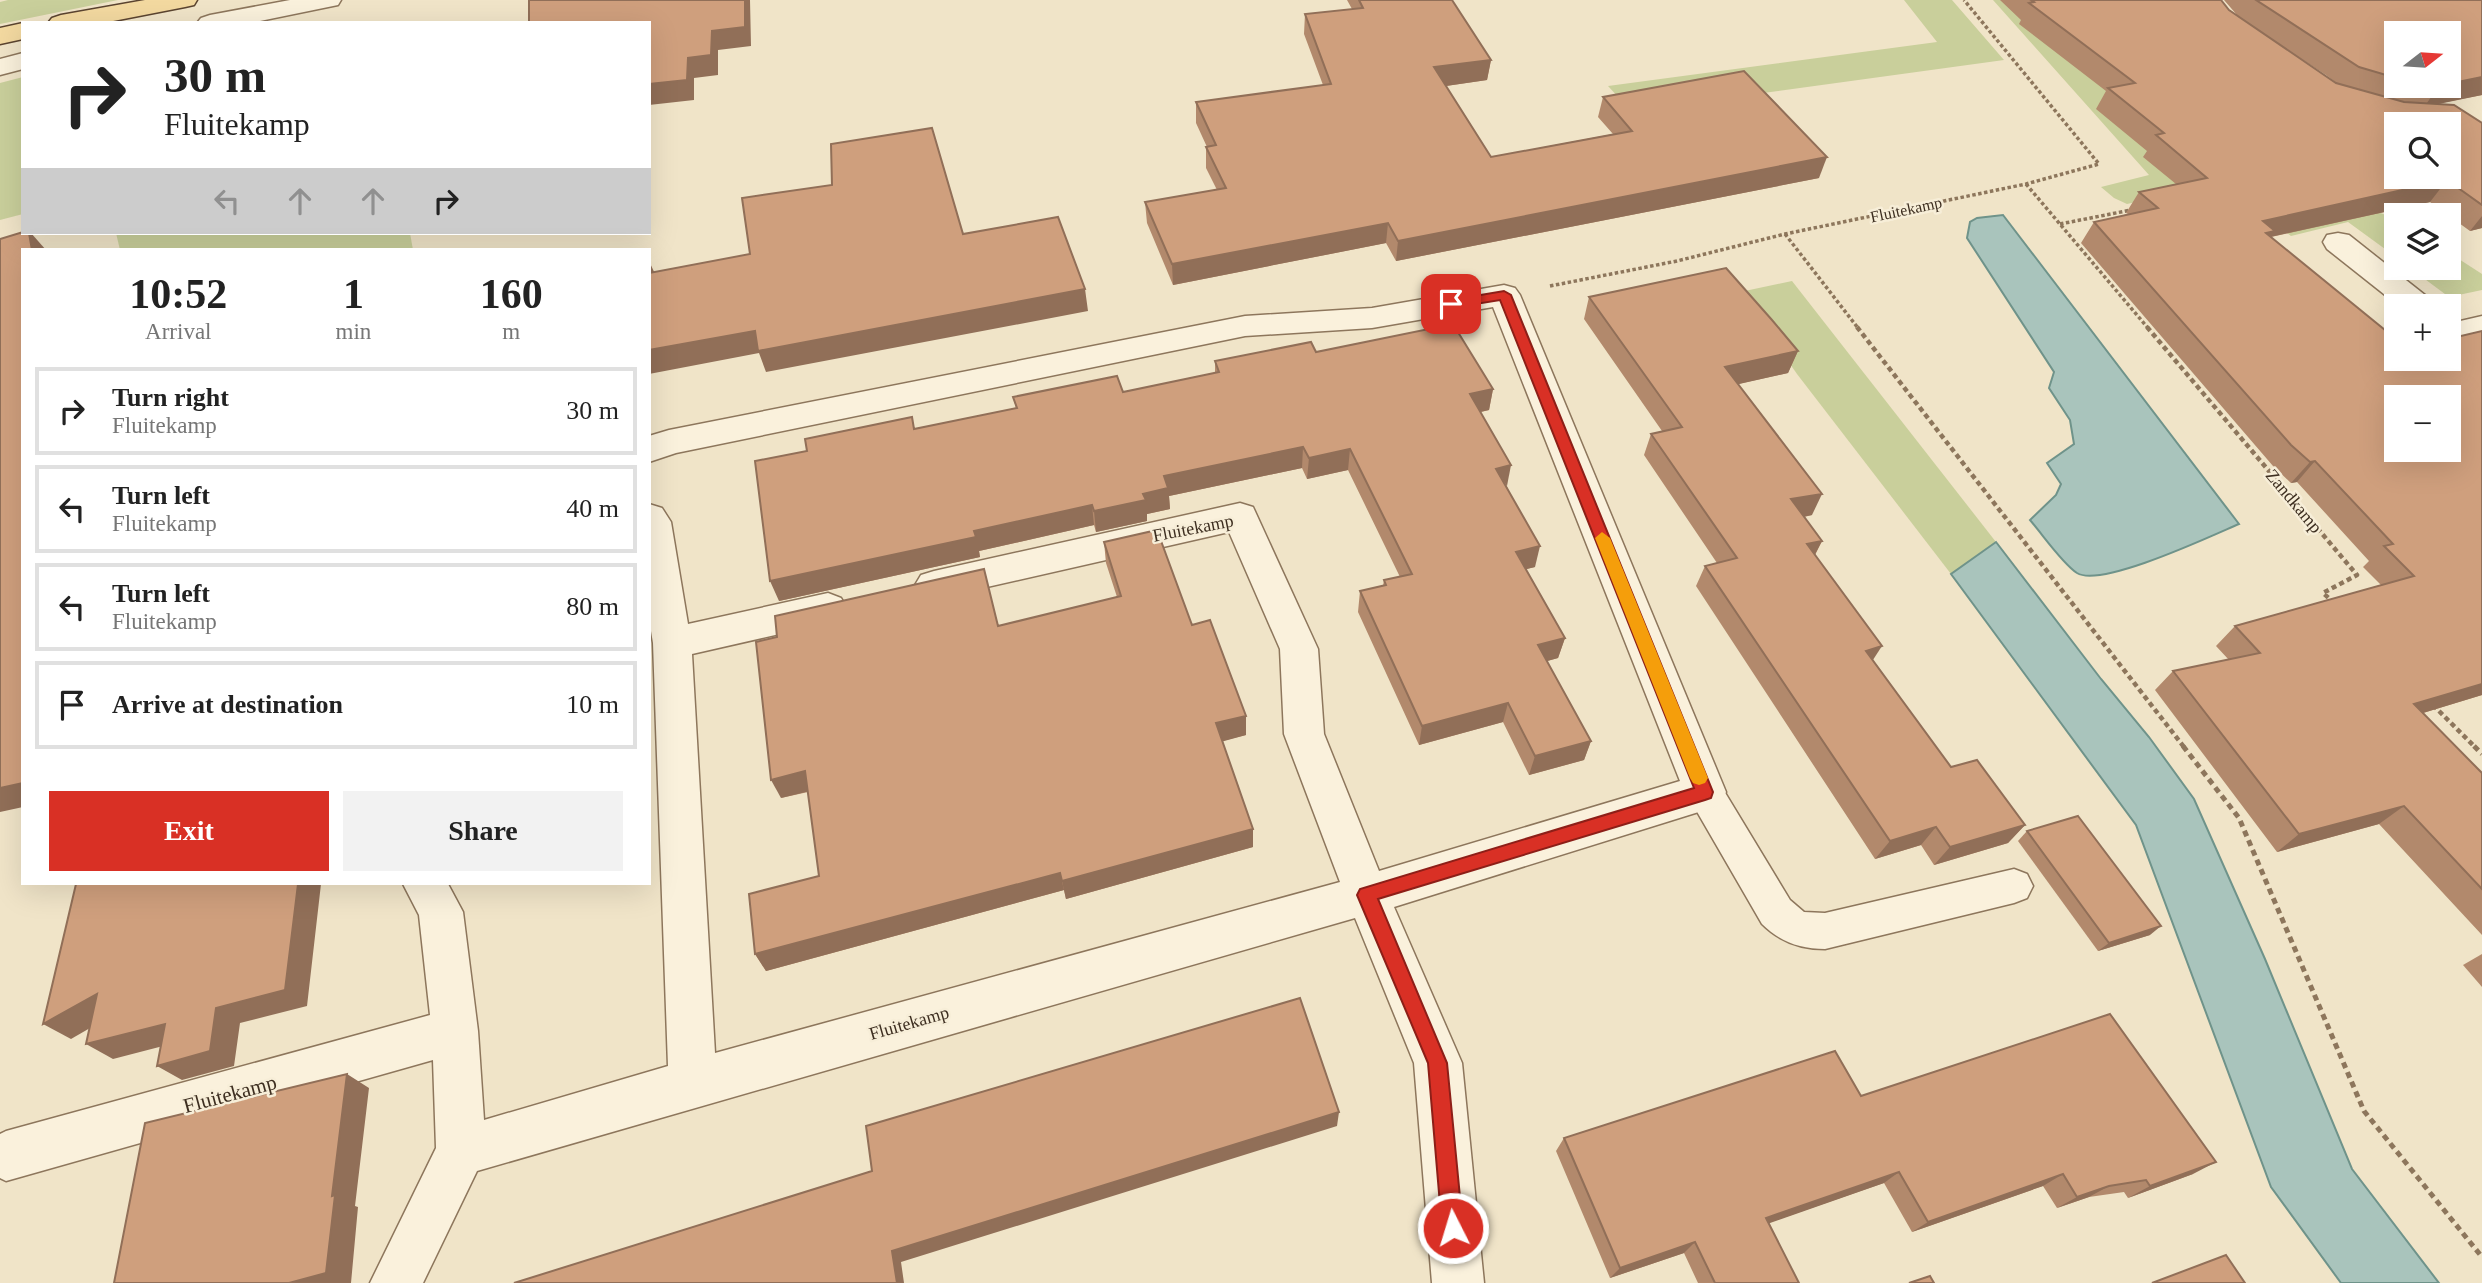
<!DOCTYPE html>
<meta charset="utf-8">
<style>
body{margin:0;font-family:Georgia,serif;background:#f2f2f2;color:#222;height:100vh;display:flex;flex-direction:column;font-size:26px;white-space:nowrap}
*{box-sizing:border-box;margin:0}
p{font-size:23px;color:#767676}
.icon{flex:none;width:38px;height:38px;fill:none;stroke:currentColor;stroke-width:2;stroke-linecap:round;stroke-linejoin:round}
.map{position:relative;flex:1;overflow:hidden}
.side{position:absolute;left:21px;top:248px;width:630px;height:637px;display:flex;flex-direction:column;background:#fff;border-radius:0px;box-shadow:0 7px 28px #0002}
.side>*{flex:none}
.guide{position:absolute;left:21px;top:21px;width:630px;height:214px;border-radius:0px;box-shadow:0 7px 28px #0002;background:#fff;color:#222;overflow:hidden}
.needle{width:46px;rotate:73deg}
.fabs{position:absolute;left:2384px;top:21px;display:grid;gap:14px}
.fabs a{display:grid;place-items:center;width:77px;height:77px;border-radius:0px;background:#fff;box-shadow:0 7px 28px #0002;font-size:35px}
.pin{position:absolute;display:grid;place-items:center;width:60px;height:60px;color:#fff;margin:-30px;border-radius:14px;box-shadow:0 4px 10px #0006}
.me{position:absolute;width:77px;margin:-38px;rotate:355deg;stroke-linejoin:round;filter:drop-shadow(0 0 5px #0008)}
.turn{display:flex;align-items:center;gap:24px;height:147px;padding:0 28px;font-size:32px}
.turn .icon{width:91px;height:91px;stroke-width:2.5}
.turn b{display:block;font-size:49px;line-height:60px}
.lanes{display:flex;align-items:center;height:66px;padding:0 28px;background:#0003;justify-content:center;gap:35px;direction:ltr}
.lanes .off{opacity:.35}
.eta{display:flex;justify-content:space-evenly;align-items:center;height:119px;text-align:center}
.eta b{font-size:42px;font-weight:700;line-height:49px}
.button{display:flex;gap:14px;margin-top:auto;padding:14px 28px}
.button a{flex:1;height:80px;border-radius:0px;background:#d93025;color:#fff;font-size:28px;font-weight:700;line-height:80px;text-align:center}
.button a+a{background:#f2f2f2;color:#222}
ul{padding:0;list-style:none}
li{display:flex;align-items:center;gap:21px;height:88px;margin:0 14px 10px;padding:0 14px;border:4px solid #e0e0e0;border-radius:0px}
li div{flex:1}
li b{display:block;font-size:26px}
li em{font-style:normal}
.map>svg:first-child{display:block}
</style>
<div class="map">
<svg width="2482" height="1283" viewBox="0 0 2482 1283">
<rect width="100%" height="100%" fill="#f0e4c8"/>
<!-- green -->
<g fill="#c9cf9b">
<path d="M8 0H118L0 24V2Z"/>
<path d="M1904 0H1952L2004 60 1631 111 1608 86 1937 42Z"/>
<path d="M1993 0H2039L2226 153 2396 219V257L2348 222 2291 236 2222 183 2127 204 2114 198 2101 187 2149 175Z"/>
<path d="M23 77V214L0 220V83Z"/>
<path d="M116 233H410L413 250H120Z"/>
<path d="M2448 252 2482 274V290L2449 297 2410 268H2448Z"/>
<path d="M1792 281 1996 542 1951 574 1797 374 1740 292Z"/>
</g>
<!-- water -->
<g fill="#a9c4bc" stroke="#6f938a" stroke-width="2">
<path d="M2003 215 2239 524C2211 536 2101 588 2077 573 2062 563 2043 535 2030 520L2056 495 2061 484 2047 463 2074 444 2070 420 2049 388 2054 372 1967 238 1970 222 1977 218Z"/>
<path d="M1996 542 2101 679 2149 737 2194 799 2265 959 2352 1169 2439 1283H2341L2271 1187 2136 825 1951 574Z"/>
</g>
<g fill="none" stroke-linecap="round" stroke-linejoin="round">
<defs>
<path id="lane" d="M1705 776 1718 781 1790 900 1804 912 1825 913 2014 869 2027 874 2033 886 2027 898 2014 903 1825 949C1800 949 1780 942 1762 924L1692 803 1687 792 1692 781Z"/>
<g id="street">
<path d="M290 0H341L338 5 250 23H197L201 18 210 15Z"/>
<path d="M23 53V69L0 75V59Z"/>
<path d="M2338 233 2349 235 2430 299 2435 306H2399L2327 249 2323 242 2327 235Z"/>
<path d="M1504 285 1515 288 1520 295 1726 792 1720 805 1705 810 1394 907 1462 1063 1484 1283H1432L1414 1063 1355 918 477 1171 423 1283H370L436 1148 433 1060 6 1181 0 1178V1134L6 1131 430 1015 419 915 403 884H448L463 912 478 1031 484 1120 668 1066 653 643 649 619V504L662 508 671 522 688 624 828 593 841 598 847 608 841 618 828 623 692 654 715 1053 1340 882 1284 734 1280 649 1229 532 934 599 921 595 915 585 921 575 934 571 1240 503 1253 507 1318 649 1324 734 1379 871 1680 781 1493 307 1372 328 1245 336 676 453 649 462V436L669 430 1245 316 1372 308Z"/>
<path d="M2482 316V336L2448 342V320L2456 322Z"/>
</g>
<g id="primary">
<path d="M145 0H197L194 5 185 7 103 23H48L52 18 61 15Z"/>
<path d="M23 23V39L0 44V28Z"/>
</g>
</defs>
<!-- lane casing -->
<use href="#lane" stroke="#8d765c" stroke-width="3"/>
<!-- street casing -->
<use href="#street" stroke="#8d765c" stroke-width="3"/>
<!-- primary casing -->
<use href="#primary" stroke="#5b4430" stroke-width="3"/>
<!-- path-far2 -->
<g stroke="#8d765c" stroke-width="3.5" stroke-dasharray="3.5 2.5" stroke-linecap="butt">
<path d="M2026 184 2148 328"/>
<path d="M2060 224 2131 210"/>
<path d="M1785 234 1858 328"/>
<path d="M1550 286 1677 261 1785 234 2026 184 2099 164 1964 0"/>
</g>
<!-- path-far1 -->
<g stroke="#8d765c" stroke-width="4.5" stroke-dasharray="5 3.5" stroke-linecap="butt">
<path d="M1857 327 2184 747"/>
<path d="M2147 327 2357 575 2323 593 2332 601"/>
<path d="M2433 705 2475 747"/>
</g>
<!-- path -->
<g stroke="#8d765c" stroke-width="5" stroke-dasharray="6 4.5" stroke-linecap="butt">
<path d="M2183 746 2239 818 2364 1111 2482 1257"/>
<path d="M2474 746 2482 754"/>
</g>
<!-- lane -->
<use href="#lane" fill="#faf1dc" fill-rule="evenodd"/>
<!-- street -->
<use href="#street" fill="#faf1dc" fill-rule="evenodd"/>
<!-- primary -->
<use href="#primary" fill="#f3d9a0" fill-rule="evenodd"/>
</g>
<!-- wall -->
<g fill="#b2896c" fill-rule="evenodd">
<path d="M1347 0H1452L1491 60 1487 80 1446 86 1491 157 1613 134 1598 117 1603 97 1819 178 1396 261 1386 243 1173 285 1147 223 1145 202 1217 190 1206 168V147H1207L1196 123V102L1323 85 1304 34 1305 14 1352 9Z"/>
<path d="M2000 0H2221L2229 10 2237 15 2224 0H2482V95L2436 104 2454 105 2482 123V228L2470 231 2430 202 2271 237 2396 339V359H2448V339L2482 331V695L2423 713 2482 773V935L2379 824 2277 852 2155 690 2173 671 2229 660 2216 646 2235 626 2381 585 2363 567 2369 561 2297 482 2291 483 2273 466 2081 243 2094 222 2128 214 2126 213 2139 192 2176 184 2143 157 2147 151 2096 109 2106 91 2019 24 2021 20ZM2396 33H2448V86H2396ZM2286 49 2326 75 2338 84 2336 83ZM2396 124H2448V177H2396ZM2396 397H2448V450H2396Z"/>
<path d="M1589 297 1798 351 1788 373 1738 384 1812 515 1804 517 1822 541 1815 555 1873 660 1951 767 2025 825 2008 843 1934 865 1921 845 1875 859 1696 586 1705 566 1717 563 1644 455 1651 434 1662 431 1584 319Z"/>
<path d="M1316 352 1493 389 1489 410 1481 412 1535 567 1526 569 1565 638 1558 658 1547 661 1591 741 1584 760 1529 775 1503 722 1419 745 1358 612 1360 591 1383 586 1384 580 1400 577 1348 470 1307 479 1302 468 1169 496 1170 509 1147 514V521L1096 532 1094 525 979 551 980 557 779 601 807 451 1016 408 1013 397 1123 392 1215 373V361Z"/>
<path d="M1104 542 1192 625 1246 716V735L1222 741 1253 847 1066 899 1064 890 766 971 755 954 819 876 808 792 781 798 998 626 1117 597 1106 563Z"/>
<path d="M2027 831 2150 935 2098 951 2018 841Z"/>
<path d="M2482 954V987L2463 965Z"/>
<path d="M1861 1096 2193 1174 2128 1198 2124 1192 2089 1197 2057 1208 2043 1186 1912 1232 1884 1183 1768 1223 1799 1283H1698L1684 1253 1610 1278 1556 1151 1564 1138Z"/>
</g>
<!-- shaded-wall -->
<g fill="#916f58">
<path d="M745 0H750L751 46 718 50V75L694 78V100L649 105V84L688 58 712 31Z"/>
<path d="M1491 60 1487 80 1432 88 1434 67Z"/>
<path d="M2482 77V95L2424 107 2439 86H2448V84Z"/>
<path d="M1827 157 1819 178 1396 261 1398 241Z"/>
<path d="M2447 180 2430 202 2261 239 2263 221Z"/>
<path d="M2482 216V228L2470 231Z"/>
<path d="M1388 223 1386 243 1173 285 1172 264Z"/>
<path d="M29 233H31L46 250H32Z"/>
<path d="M649 261 656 276H649Z"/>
<path d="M1085 289 1088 311 766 372 759 353 649 374V350L755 331Z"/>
<path d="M1798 351 1788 373 1717 389 1725 367Z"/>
<path d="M1493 389 1489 410 1466 415 1470 394Z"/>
<path d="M1303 447 1302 468 1169 496 1170 509 1147 514V521L1096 532 1094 511 1143 494 1164 476Z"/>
<path d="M1350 449 1348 470 1307 479 1309 458Z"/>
<path d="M2315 461 2297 482 2291 483 2310 462Z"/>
<path d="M1511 465 1507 486 1496 469Z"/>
<path d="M1822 494 1812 515 1782 521 1791 499Z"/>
<path d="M1092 505 1094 525 979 551 980 557 779 601 770 581 974 531Z"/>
<path d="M1822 541 1811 562 1807 544Z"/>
<path d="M1540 546 1535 567 1511 573 1516 552Z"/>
<path d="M1565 638 1558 658 1533 665 1538 645Z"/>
<path d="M1882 646 1869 666 1866 651Z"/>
<path d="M2482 684V695L2390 723 2414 704Z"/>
<path d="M1508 703 1503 722 1419 745 1422 726Z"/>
<path d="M1246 716V735L1217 743 1216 723Z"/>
<path d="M1591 741 1584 760 1529 775 1535 756Z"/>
<path d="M805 771 814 790 781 798 771 780Z"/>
<path d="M23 783V807L0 812V788Z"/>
<path d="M2404 806 2379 824 2277 852 2299 834Z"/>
<path d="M2025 825 2008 843 1934 865 1950 847Z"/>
<path d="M1936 827 1921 845 1875 859 1890 841Z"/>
<path d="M1253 829V847L1066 899 1062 881Z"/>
<path d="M1060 873 1064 890 766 971 755 954Z"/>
<path d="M298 884H321L307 1006 240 1023 234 1066 182 1080 157 1066 216 1008Z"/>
<path d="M2161 926 2150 935 2098 951 2109 943Z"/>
<path d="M97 994 123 1009 71 1039 43 1024Z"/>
<path d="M165 1024 190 1039 113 1059 86 1044Z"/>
<path d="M347 1074 369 1088 355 1206 358 1207 351 1283H289L332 1196Z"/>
<path d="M1339 1112 1337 1126 901 1262 904 1283H897L892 1251Z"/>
<path d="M2216 1162 2193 1174 2128 1198 2150 1186Z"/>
<path d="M1899 1172 1884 1183 1753 1229 1766 1218Z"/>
<path d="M2063 1174 2043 1186 1912 1232 1928 1222Z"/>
<path d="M2109 1186 2089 1197 2057 1208 2077 1197Z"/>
<path d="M1695 1242 1684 1253 1610 1278 1620 1268Z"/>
</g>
<!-- building -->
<g fill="#cf9f7d" stroke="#916f58" stroke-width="2" fill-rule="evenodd">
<path d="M529 0H745V27L712 31 711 55 688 58 687 80 649 84V23H529Z"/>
<path d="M1359 0H1452L1491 60 1434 67 1491 157 1632 131 1603 97 1744 71 1827 157 1398 241 1388 223 1172 264 1145 202 1226 188 1206 147 1216 145 1196 102 1331 84 1305 14 1363 8Z"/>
<path d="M2031 0H2221L2229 10 2336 83 2404 102 2454 105 2482 123V205L2447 180 2263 221 2275 231 2266 233 2396 339V359H2448V339L2482 331V684L2414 704 2482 773V889L2404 806 2299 834 2173 671 2260 653 2235 626 2414 576 2384 546 2393 544 2315 461 2310 462 2291 445 2094 222 2158 208 2139 192 2207 178 2156 135 2164 133 2108 88 2135 83 2029 3 2034 2ZM2396 124H2448V177H2396ZM2396 397H2448V450H2396Z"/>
<path d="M2256 0H2482V77L2448 84V33H2396V78L2359 67Z"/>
<path d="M932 128 963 234 1058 217 1085 289 758 351 755 331 649 350V273L750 254 742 198 832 185 831 144Z"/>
<path d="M23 232 29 233 32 250H23V783L0 788V239Z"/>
<path d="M1726 268 1772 320 1798 351 1725 367 1822 494 1791 499 1822 541 1807 544 1882 646 1866 651 1951 767 1977 760 2025 825 1950 847 1936 827 1890 841 1705 566 1737 558 1651 434 1682 427 1589 297Z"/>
<path d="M1453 324 1493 389 1470 394 1511 465 1496 469 1540 546 1516 552 1565 638 1538 645 1591 741 1535 756 1508 703 1422 726 1360 591 1386 585 1384 580 1412 574 1350 449 1309 458 1303 447 1164 476 1168 488 1143 494 1146 500 1094 511 1092 505 974 531 976 537 770 581 755 461 807 451 805 439 912 417 914 429 1017 408 1013 397 1117 376 1123 392 1219 372 1215 361 1311 342 1316 352Z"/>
<path d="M1157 530 1192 625 1210 620 1246 716 1216 723 1253 829 1062 881 1060 873 755 954 749 894 819 876 805 771 771 780 756 642 777 637 775 616 984 569 998 626 1121 596 1104 542Z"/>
<path d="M2078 816 2161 926 2109 943 2027 831Z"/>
<path d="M76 884H298L285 990 216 1008 210 1051 157 1066 165 1024 86 1044 97 994 43 1024Z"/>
<path d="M1300 998 1339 1112 892 1251 897 1283H514L872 1171 866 1126Z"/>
<path d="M2110 1014 2216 1162 2150 1186 2146 1180 2109 1186 2077 1197 2063 1174 1928 1222 1899 1172 1766 1218 1799 1283H1715L1695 1242 1620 1268 1564 1138 1835 1051 1861 1096Z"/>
<path d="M347 1074 332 1196 335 1195 326 1273 289 1283H114L145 1123Z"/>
<path d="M2226 1255 2245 1283H2152Z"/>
<path d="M1930 1276 1934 1283H1909Z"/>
</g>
<!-- route -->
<path fill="#d93025" stroke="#8d1f18" stroke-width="2" d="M1504 291 1511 295 1713 792 1711 798 1705 800 1378 899 1447 1063 1463 1228 1460 1236 1453 1239 1445 1236 1442 1228 1428 1063 1357 895 1360 889 1694 788 1500 300 1451 308 1445 304 1451 300Z"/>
<!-- slow -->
<path fill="#f59e0b" d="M1602 532 1610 538 1708 778 1705 783 1699 785 1693 783 1690 778 1595 538Z"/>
<g text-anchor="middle" stroke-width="5" stroke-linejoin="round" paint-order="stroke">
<!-- far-street labels -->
<g font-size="16" fill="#3d2e20" stroke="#f7eed8">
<text transform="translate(1906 209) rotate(-12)" y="6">Fluitekamp</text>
</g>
<!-- street labels -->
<g font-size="18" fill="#3d2e20" stroke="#f7eed8">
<text transform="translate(2294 501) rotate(50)" y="6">Zandkamp</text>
<text transform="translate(1193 528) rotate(-11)" y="6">Fluitekamp</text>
<text transform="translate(909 1023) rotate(-16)" y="6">Fluitekamp</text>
</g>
<!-- near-street labels -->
<g font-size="21" fill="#3d2e20" stroke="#f7eed8">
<text transform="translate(230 1094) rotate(-15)" y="7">Fluitekamp</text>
</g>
</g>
</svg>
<div class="fabs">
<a><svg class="needle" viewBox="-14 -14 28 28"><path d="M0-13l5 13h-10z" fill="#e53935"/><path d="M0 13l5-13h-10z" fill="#767676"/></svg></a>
<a><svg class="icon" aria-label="search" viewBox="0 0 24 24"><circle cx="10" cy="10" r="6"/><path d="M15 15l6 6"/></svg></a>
<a><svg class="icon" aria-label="layers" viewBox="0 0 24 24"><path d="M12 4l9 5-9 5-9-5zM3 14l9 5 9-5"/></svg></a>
<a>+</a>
<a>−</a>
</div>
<div class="pin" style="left:1451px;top:304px;background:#d93025"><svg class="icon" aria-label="arrive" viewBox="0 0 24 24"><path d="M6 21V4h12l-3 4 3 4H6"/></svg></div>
<svg class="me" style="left:1453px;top:1228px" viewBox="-20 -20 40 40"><circle r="17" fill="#d93025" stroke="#fff" stroke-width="3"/><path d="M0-11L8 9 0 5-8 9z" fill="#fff"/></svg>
<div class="guide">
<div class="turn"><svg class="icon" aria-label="right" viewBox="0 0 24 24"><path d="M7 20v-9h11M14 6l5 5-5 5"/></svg><div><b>30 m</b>Fluitekamp</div></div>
<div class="lanes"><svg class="icon off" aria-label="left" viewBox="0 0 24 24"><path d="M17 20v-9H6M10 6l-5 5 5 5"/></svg><svg class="icon off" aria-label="ahead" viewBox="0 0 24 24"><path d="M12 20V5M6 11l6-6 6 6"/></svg><svg class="icon off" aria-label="ahead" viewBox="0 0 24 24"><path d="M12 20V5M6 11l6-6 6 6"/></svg><svg class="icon" aria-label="right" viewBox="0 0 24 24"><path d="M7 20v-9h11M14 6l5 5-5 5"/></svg></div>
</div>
<section class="side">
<div class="eta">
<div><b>10:52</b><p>Arrival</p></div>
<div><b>1</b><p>min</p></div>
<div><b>160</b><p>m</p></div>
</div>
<ul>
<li><svg class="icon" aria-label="right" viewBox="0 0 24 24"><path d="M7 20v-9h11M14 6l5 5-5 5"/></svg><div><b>Turn right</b><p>Fluitekamp</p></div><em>30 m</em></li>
<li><svg class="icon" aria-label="left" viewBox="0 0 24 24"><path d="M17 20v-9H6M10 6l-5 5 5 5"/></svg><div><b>Turn left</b><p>Fluitekamp</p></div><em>40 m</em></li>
<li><svg class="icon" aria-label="left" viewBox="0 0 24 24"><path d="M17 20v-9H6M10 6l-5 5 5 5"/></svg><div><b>Turn left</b><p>Fluitekamp</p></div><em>80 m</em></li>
<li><svg class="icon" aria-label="arrive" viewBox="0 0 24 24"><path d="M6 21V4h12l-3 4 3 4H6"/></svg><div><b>Arrive at destination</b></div><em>10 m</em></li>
</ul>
<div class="button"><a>Exit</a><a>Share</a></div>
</section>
</div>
